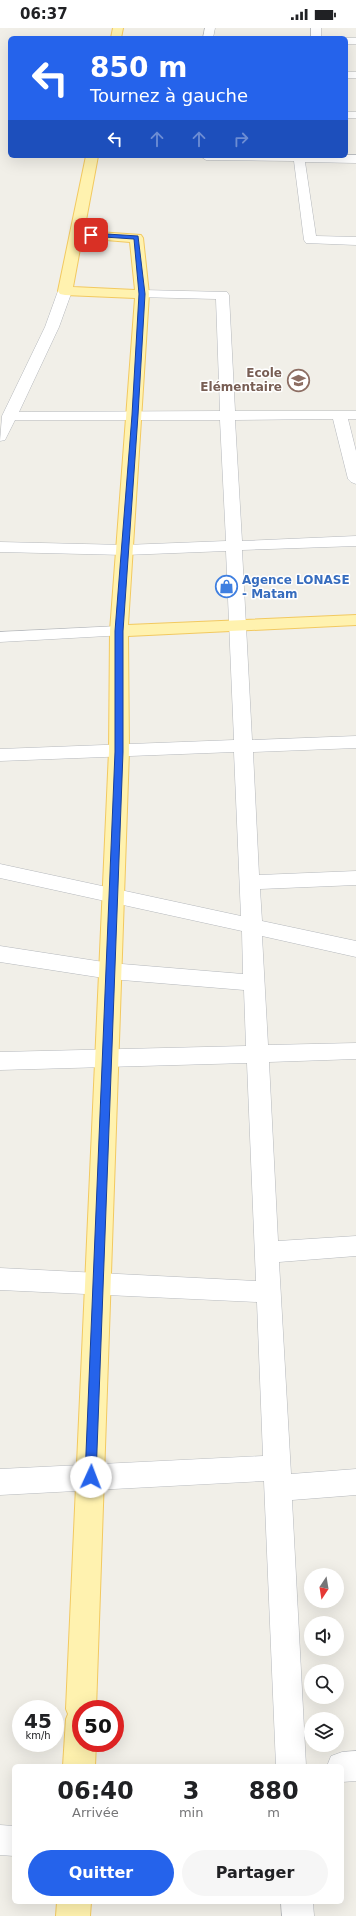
<!DOCTYPE html>
<html lang="fr">
<meta charset="utf-8">
<style>
body{margin:0;font-family:"DejaVu Sans",sans-serif;background:#f6f6f6;color:#202124;height:100vh;display:flex;flex-direction:column;font-size:15px;white-space:nowrap}
*{box-sizing:border-box;margin:0}
p{font-size:13px;color:#757577}
.icon{flex:none;width:22px;height:22px;fill:none;stroke:currentColor;stroke-width:2;stroke-linecap:round;stroke-linejoin:round}
.map{position:relative;flex:1;overflow:hidden}
.panel{position:absolute;left:12px;top:1736px;width:332px;height:140px;display:flex;flex-direction:column;background:#fff;border-radius:6px;box-shadow:0 4px 16px #0002}
.panel>*{flex:none}
.banner{position:absolute;left:8px;top:8px;width:340px;height:122px;border-radius:6px;box-shadow:0 4px 16px #0002;background:#2563eb;color:#fff;overflow:hidden}
.needle{width:26px;rotate:192deg}
.tools{position:absolute;left:304px;top:1540px;display:grid;gap:8px}
.tools a{display:grid;place-items:center;width:40px;height:40px;border-radius:50%;background:#fff;box-shadow:0 4px 16px #0002;font-size:20px}
.speed{position:absolute;left:12px;top:1672px;display:flex;gap:8px;font-size:20px;font-weight:700;text-align:center}
.speed>*{display:grid;place-content:center;width:52px;height:52px;border-radius:50%;background:#fff;box-shadow:0 4px 16px #0002;line-height:1}
.speed small{font-size:10px;font-weight:400}
.speed .limit{border:6px solid #d22;background:#fff;color:#111}
.pin{position:absolute;display:grid;place-items:center;width:34px;height:34px;color:#fff;margin:-17px;border-radius:8px;box-shadow:0 2px 6px #0006}
.me{position:absolute;width:44px;margin:-22px;rotate:2deg;stroke-linejoin:round;filter:drop-shadow(0 0 3px #0008)}
.turn{display:flex;align-items:center;gap:14px;height:84px;padding:0 16px;font-size:18px}
.turn .icon{width:52px;height:52px;stroke-width:2.5}
.turn b{display:block;font-size:28px;line-height:34px}
.lanes{display:flex;align-items:center;height:38px;padding:0 16px;background:#0003;justify-content:center;gap:20px;direction:ltr}
.lanes .off{opacity:.35}
.eta{display:flex;justify-content:space-evenly;align-items:center;height:68px;text-align:center}
.eta b{font-size:24px;font-weight:700;line-height:28px}
.primary-button{display:flex;gap:8px;margin-top:auto;padding:8px 16px}
.primary-button a{flex:1;height:46px;border-radius:24px;background:#2563eb;color:#fff;font-size:16px;font-weight:700;line-height:46px;text-align:center}
.primary-button a+a{background:#f6f6f6;color:#202124}
.status{display:flex;justify-content:space-between;align-items:center;height:28px;padding:0 20px;background:#fff;direction:ltr}
.status svg{height:11px;fill:currentColor}
.map>svg:first-child{display:block}
</style>
<div class="status"><b>06:37</b><svg viewBox="0 0 49 12"><path d="M0 12V9h3v3zM5 12V6h3v6zM10 12V3h3v9zM15 12V0h3v12zM26 1h20v11H26zM47 4h2v5h-2z"/></svg></div>
<div class="map">
<svg width="356" height="1888" viewBox="0 0 356 1888">
<rect width="100%" height="100%" fill="#f1efe8"/>
<g fill="none" stroke-linecap="round" stroke-linejoin="round">
<defs>
<g id="minor">
<path d="M205 0H215L213 10H203Z"/>
<rect x="311" y="0" width="10" height="10"/>
<rect x="346" y="10" width="10" height="6"/>
<rect x="346" y="44" width="10" height="6"/>
<rect x="346" y="84" width="10" height="6"/>
<path d="M356 127V135L305 134 316 208 356 209V217L306 215 304 212 294 133 206 132 200 128Z"/>
<path d="M65 259 70 260 72 263 59 299 19 384 220 383 216 271 137 269 135 266 137 263 142 262 227 264 229 267 235 383H356V391H348L356 423V456L351 454 348 451 333 391 235 392 242 513 356 508V518L242 522 252 712 356 708V720L253 724 259 847 356 843V857L260 861 262 893 356 913V929L262 908 268 1017 356 1015V1031L269 1034 278 1213 356 1208V1228L279 1234 291 1446 356 1441V1467L292 1472 306 1738H276L264 1453 0 1467V1441L263 1428 257 1274 0 1262V1240L256 1253 247 1035 0 1042V1024L246 1018 244 962 110 951 0 934V918L110 935 243 946 242 903 0 850V836L241 888 234 724 0 733V721L234 712 226 523 125 527 0 524V514L125 517 226 513 220 392H15L5 412 0 413 2 388 45 299 58 263 60 260Z"/>
<path d="M119 598 125 599 128 603 125 607 0 614V604Z"/>
<path d="M356 1723V1753L342 1754V1738H327L331 1728 342 1724Z"/>
<path d="M0 1797 14 1798V1828L0 1827Z"/>
<path d="M281 1874H313L314 1888H282Z"/>
</g>
<g id="major">
<path d="M113 0H123L121 10H111Z"/>
<path d="M86 128H98L84 203 141 207 143 210 149 266 128 597 356 587V597L128 608 129 723 96 1681H81V1715H96L95 1738H63L66 1691 68 1686 66 1681 109 723 110 603 135 270 65 267 60 266 58 263ZM82 210 130 214 135 262 73 259Z"/>
<path d="M57 1874H91L90 1888H56Z"/>
</g>
</defs>
<!-- minor casing -->
<use href="#minor" stroke="#b5b8bc" stroke-width="1"/>
<!-- major casing -->
<use href="#major" stroke="#f2c960" stroke-width="2"/>
<!-- minor -->
<use href="#minor" fill="#fff" fill-rule="evenodd"/>
<!-- major -->
<use href="#major" fill="#fff2af" fill-rule="evenodd"/>
</g>
<!-- route -->
<path fill="#2563eb" stroke="#184099" d="M91 205 138 208 145 266 138 387 123 603V724L96 1449 95 1453 91 1454 87 1453 85 1449 115 724V603L132 387 139 266 134 211 89 208Z"/>
<!-- icons -->
<defs>
<symbol id="school-ring" viewBox="-11 -11 22 22"><circle r="9.5" fill="#fff" stroke="#8d6e63" stroke-width="1.5"/><path d="M0-5L7-2L0 1L-7-2ZM-4 1L0 2.5L4 1V4Q0 6-4 4Z" fill="#8d6e63"/></symbol>
<symbol id="shop-ring" viewBox="-11 -11 22 22"><circle r="9.5" fill="#fff" stroke="#3f7fe0" stroke-width="1.5"/><path d="M-5-2.5h2.3a2.7 3.5 0 0 1 5.4 0H5L5.5 6h-11ZM-1.5-2.5h3a1.5 2.3 0 0 0-3 0Z" fill="#3f7fe0"/></symbol>
</defs>
<g fill-rule="evenodd">
<use href="#school-ring" x="286" y="340" width="25" height="25"/>
<use href="#shop-ring" x="214" y="546" width="25" height="25"/>
</g>
<g text-anchor="middle" stroke-width="3" stroke-linejoin="round" paint-order="stroke">
<!-- far-education labels -->
<g font-size="12" font-weight="bold" fill="#785e54" stroke="#fff" text-anchor="end">
<text x="282" y="349">Ecole<tspan x="282" dy="14">Elémentaire</tspan></text>
</g>
<!-- far-shop labels -->
<g font-size="12" font-weight="bold" fill="#366cbe" stroke="#fff" text-anchor="start">
<text x="242" y="556">Agence LONASE<tspan x="242" dy="14">- Matam</tspan></text>
</g>
</g>
</svg>
<div class="tools">
<a><svg class="needle" viewBox="-14 -14 28 28"><path d="M0-13l5 13h-10z" fill="#e53935"/><path d="M0 13l5-13h-10z" fill="#757577"/></svg></a>
<a><svg class="icon" aria-label="sound" viewBox="0 0 24 24"><path d="M4 9h4l5-4v14l-5-4H4zM17 9q2 3 0 6"/></svg></a>
<a><svg class="icon" aria-label="search" viewBox="0 0 24 24"><circle cx="10" cy="10" r="6"/><path d="M15 15l6 6"/></svg></a>
<a><svg class="icon" aria-label="layers" viewBox="0 0 24 24"><path d="M12 4l9 5-9 5-9-5zM3 14l9 5 9-5"/></svg></a>
</div>
<div class="speed"><div>45<small>km/h</small></div><div class="limit">50</div></div>
<div class="pin" style="left:91px;top:207px;background:#d93025"><svg class="icon" aria-label="arrive" viewBox="0 0 24 24"><path d="M6 21V4h12l-3 4 3 4H6"/></svg></div>
<svg class="me" style="left:91px;top:1449px" viewBox="-20 -20 40 40"><circle r="19" fill="#fff"/><path d="M0-13L10 11 0 6-10 11z" fill="#2563eb"/></svg>
<div class="banner">
<div class="turn"><svg class="icon" aria-label="left" viewBox="0 0 24 24"><path d="M17 20v-9H6M10 6l-5 5 5 5"/></svg><div><b>850 m</b>Tournez à gauche</div></div>
<div class="lanes"><svg class="icon" aria-label="left" viewBox="0 0 24 24"><path d="M17 20v-9H6M10 6l-5 5 5 5"/></svg><svg class="icon off" aria-label="ahead" viewBox="0 0 24 24"><path d="M12 20V5M6 11l6-6 6 6"/></svg><svg class="icon off" aria-label="ahead" viewBox="0 0 24 24"><path d="M12 20V5M6 11l6-6 6 6"/></svg><svg class="icon off" aria-label="right" viewBox="0 0 24 24"><path d="M7 20v-9h11M14 6l5 5-5 5"/></svg></div>
</div>
<section class="panel">
<div class="eta">
<div><b>06:40</b><p>Arrivée</p></div>
<div><b>3</b><p>min</p></div>
<div><b>880</b><p>m</p></div>
</div>
<div class="primary-button"><a>Quitter</a><a>Partager</a></div>
</section>
</div>
